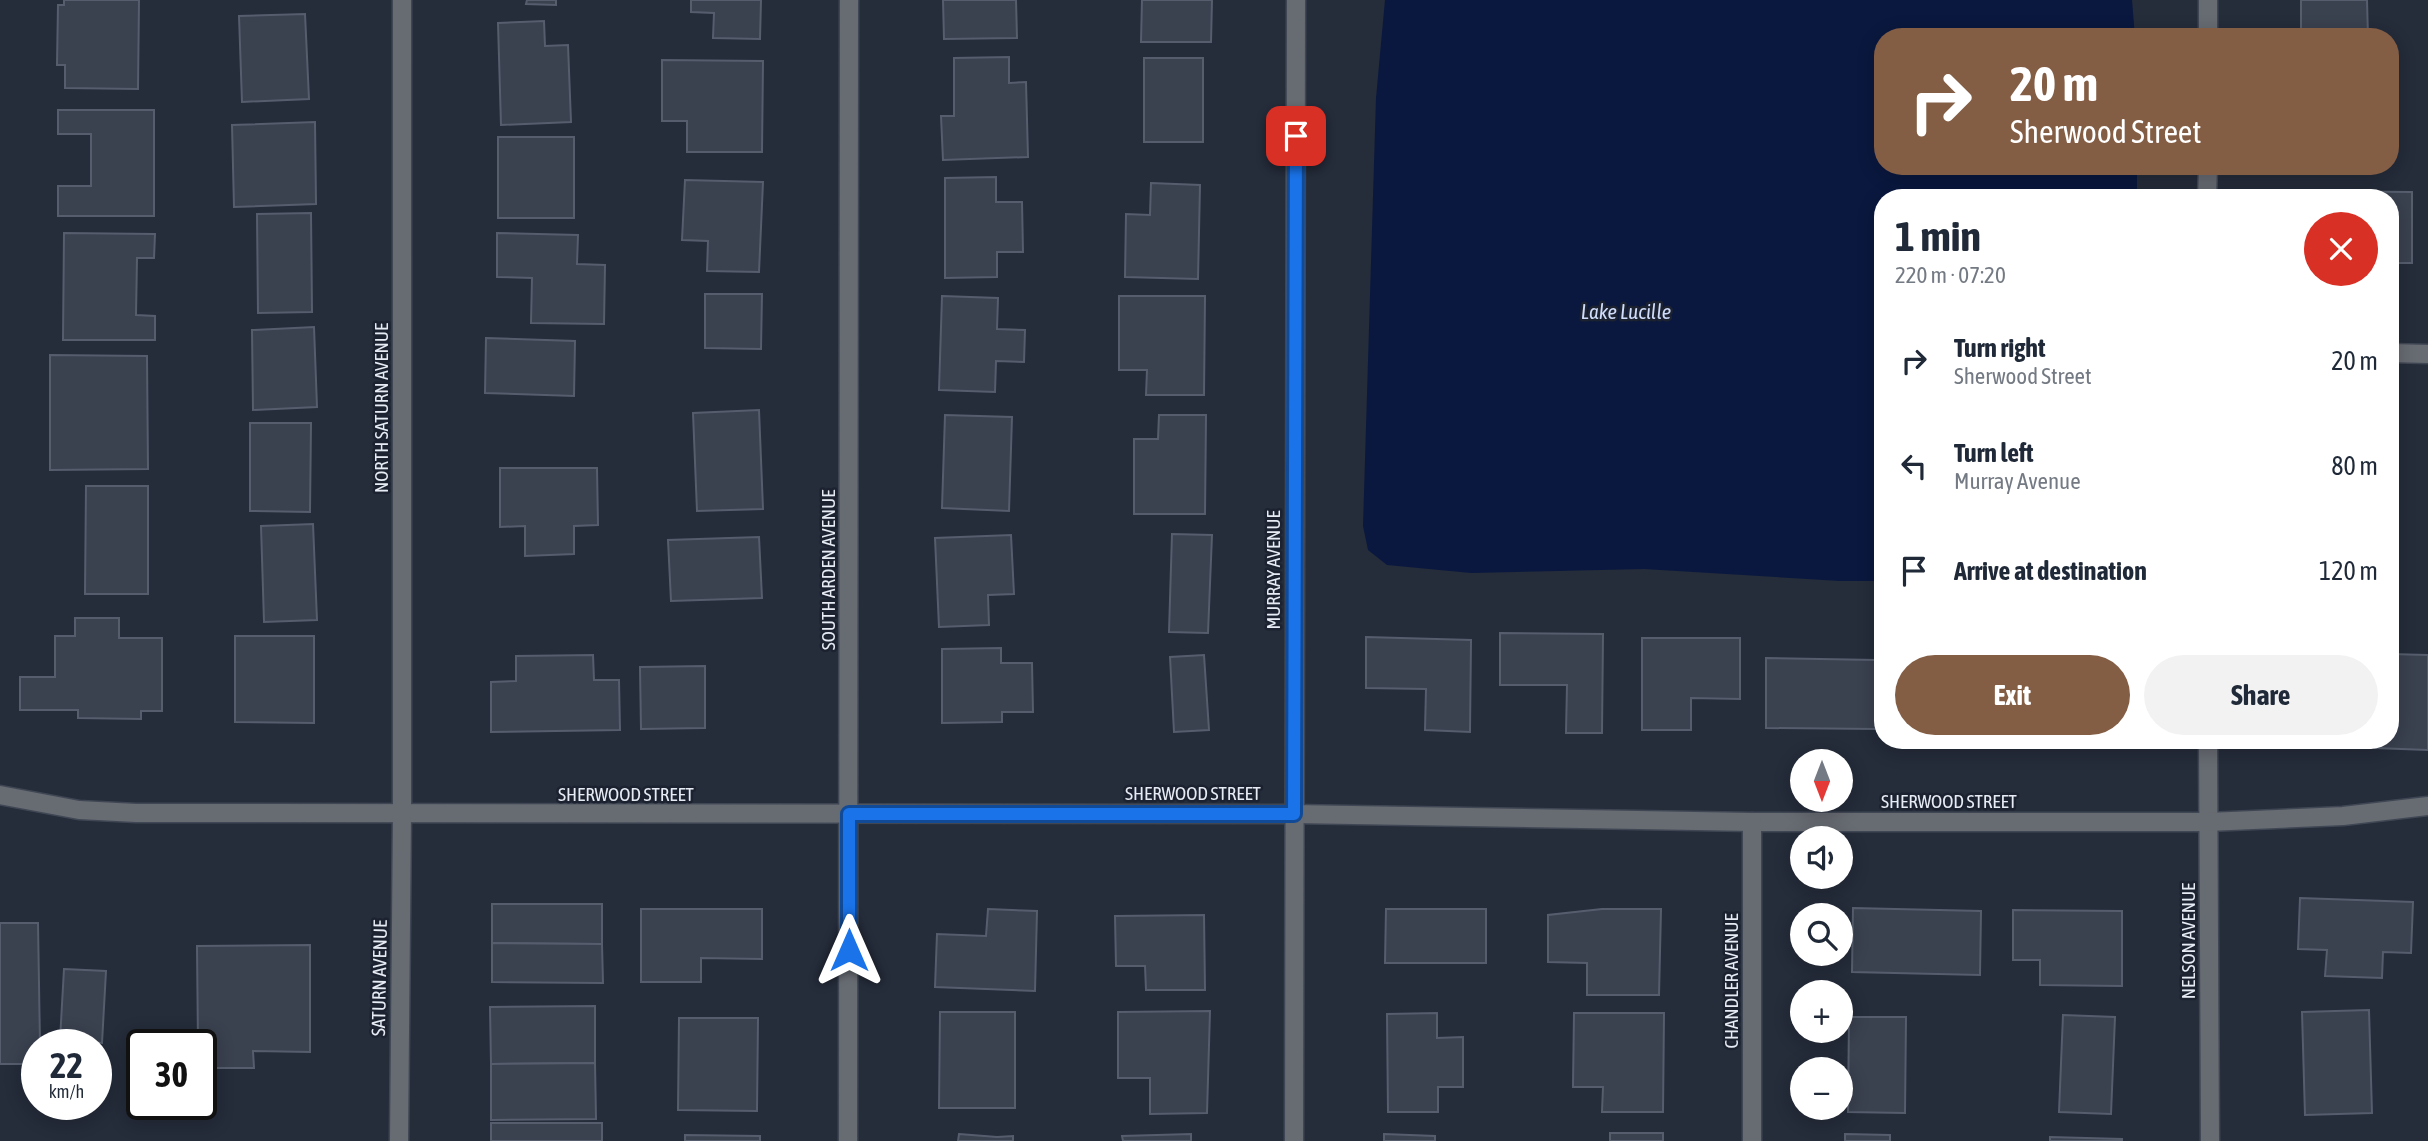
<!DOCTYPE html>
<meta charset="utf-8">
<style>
body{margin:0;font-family:"Asap Condensed",sans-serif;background:#f2f2f3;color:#1f2937;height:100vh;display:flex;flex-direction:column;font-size:26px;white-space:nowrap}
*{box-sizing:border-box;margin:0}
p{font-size:23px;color:#747a83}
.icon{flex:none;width:38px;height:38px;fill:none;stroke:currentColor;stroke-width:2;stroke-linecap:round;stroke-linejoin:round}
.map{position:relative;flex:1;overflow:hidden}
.details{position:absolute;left:1874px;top:189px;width:525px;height:560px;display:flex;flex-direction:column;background:#fff;border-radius:28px;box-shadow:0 4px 18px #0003}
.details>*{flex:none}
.top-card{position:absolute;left:1874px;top:28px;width:525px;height:147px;border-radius:28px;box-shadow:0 4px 18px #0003;background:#835d44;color:#fff;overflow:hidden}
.needle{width:46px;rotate:180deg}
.controls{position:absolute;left:1790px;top:749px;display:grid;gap:14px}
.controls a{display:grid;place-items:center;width:63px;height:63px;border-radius:50%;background:#fff;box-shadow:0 4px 18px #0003;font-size:35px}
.speed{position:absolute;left:21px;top:1029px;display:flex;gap:14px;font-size:35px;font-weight:700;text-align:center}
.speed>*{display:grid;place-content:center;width:91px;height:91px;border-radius:50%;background:#fff;box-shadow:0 4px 18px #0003;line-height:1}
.speed small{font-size:18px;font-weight:400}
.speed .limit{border:4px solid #111;border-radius:10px;background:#fff;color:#111}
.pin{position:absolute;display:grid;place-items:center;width:60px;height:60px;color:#fff;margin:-30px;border-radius:14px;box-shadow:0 4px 10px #0006}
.me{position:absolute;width:77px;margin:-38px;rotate:0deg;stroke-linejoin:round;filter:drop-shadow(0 0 5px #0008)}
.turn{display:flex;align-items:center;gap:24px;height:147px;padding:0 21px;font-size:32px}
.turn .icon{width:91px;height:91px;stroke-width:2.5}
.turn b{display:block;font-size:49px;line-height:60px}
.round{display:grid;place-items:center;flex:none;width:74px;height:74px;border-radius:37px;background:#f2f2f3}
.summary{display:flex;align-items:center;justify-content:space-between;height:119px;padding:0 21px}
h1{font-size:42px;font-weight:700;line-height:52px}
.cta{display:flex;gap:14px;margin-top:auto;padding:14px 21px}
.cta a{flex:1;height:80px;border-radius:42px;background:#835d44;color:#fff;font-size:28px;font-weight:700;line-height:80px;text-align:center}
.cta a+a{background:#f2f2f3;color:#1f2937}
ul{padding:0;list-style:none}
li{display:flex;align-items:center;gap:21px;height:105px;padding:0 21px}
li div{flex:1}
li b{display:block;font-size:26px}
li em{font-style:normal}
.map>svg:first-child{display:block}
</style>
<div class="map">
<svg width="2428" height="1141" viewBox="0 0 2428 1141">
<rect width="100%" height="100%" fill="#252c3a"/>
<!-- water -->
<path fill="#0a183f" d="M1385 0H2132L2135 37H1883V166H2137V198H1883V581H1840L1644 569 1471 573 1387 565 1368 550 1363 526 1376 98Z"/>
<!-- building -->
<g fill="#3a414f" stroke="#565e6e" stroke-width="2">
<path d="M64 0H139L138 89 65 88V65H57L58 5H64Z"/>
<path d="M527 0H556V5L526 4Z"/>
<path d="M691 0H761L760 39 713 38 714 13 691 12Z"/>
<path d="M943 0H1016L1017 38 944 39Z"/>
<path d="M1142 0H1212L1211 42H1141Z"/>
<path d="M2301 0H2367L2368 37H2301Z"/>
<path d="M305 14 309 99 242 102 239 16Z"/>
<path d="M544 21 545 46 568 45 571 122 501 125 498 23Z"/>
<path d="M1009 57V83L1026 82 1028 157 943 160 941 116H954V58Z"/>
<rect x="1144" y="58" width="59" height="84"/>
<path d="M662 60 763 61 762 152H687V121H662Z"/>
<path d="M58 110H154V216H58V186H91V134H58Z"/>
<path d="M315 122 316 204 234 207 232 125Z"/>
<rect x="498" y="137" width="76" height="81"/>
<path d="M996 177V202H1022L1023 252H997V277L945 278V178Z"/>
<path d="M685 180 763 182 759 272 707 271 708 241 682 240Z"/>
<path d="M1151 183 1200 185 1198 279 1125 277 1126 214 1150 215Z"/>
<path d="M2299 191 2412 192V263H2390V198H2299Z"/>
<path d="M311 213 312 312 258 313 257 214Z"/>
<path d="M64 233 155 234 154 258H137L136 315 155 316V340H63Z"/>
<path d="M497 233 578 235 577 264 605 265 604 324 531 323 532 278 497 277Z"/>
<path d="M705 294H762L761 349 705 348Z"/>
<path d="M942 296 998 298 997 329 1025 330 1024 362 996 361 995 392 939 390Z"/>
<path d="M1119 296H1205L1204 395H1146L1147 370H1119Z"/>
<path d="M314 327 317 407 253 410 252 330Z"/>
<path d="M486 338 575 341 574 396 485 393Z"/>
<path d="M50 355 147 356 148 469 50 470Z"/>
<path d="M759 410 763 509 697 511 693 413Z"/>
<path d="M945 415 1012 417 1009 511 942 508Z"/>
<path d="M1159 415H1206L1205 514H1134V439H1158Z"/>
<path d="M250 423H311L310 512 250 511Z"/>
<path d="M500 468H597L598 525 574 526V554L525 556V526L500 527Z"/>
<path d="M86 486H148V594H85Z"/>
<path d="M313 524 317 620 264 622 261 526Z"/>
<path d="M1172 534 1212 535 1208 633 1169 632Z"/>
<path d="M1011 535 1014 594 988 595 989 625 939 627 935 538Z"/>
<path d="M759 537 762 598 671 601 668 540Z"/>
<path d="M75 618H119V638H162V711H141V719L78 718V710H20V677H55V636H75Z"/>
<path d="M1500 633 1603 634 1602 733H1566L1567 685H1500Z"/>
<path d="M235 636H314V723L235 722Z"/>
<path d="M1366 637 1471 640 1470 732 1425 730 1426 689 1366 688Z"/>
<path d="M1642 638H1740V699L1691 698V730H1642Z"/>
<path d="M1001 648V663H1032L1033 712H1002V722L942 723V649Z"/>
<path d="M2390 654 2428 655V750L2375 748V740H2390Z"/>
<path d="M593 655 594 680H619L620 730 491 732V682L516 681V656Z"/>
<path d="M1204 655 1209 730 1174 732 1170 657Z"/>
<path d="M1766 658 1876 660V729L1766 728Z"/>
<path d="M705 666V728L641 729 640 667Z"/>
<path d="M2300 898 2413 902 2411 953 2383 952 2382 978 2325 976 2327 950 2298 949Z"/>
<path d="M492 904H602V944L492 943Z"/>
<path d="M1853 908 1981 911 1980 975 1852 972Z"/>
<path d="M641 909H762V959L701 958V982H641Z"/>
<path d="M988 909 1037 911 1035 991 935 987 937 934 986 936Z"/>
<path d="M1386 909H1486V963H1385Z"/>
<path d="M1602 909H1661L1659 995H1587V963L1548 962V915Z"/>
<path d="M2013 910 2122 911V986L2040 985V960H2013Z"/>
<path d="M1204 915 1205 990H1146L1145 966H1116L1115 916Z"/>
<path d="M0 923H38L40 1045H37V1064H0Z"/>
<path d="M492 943 602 944 603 983 492 982Z"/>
<path d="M310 945V1052L253 1051 254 1068H201V1045H198L197 946Z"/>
<path d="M64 969 106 971 102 1043 60 1040Z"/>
<path d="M595 1006V1063L491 1064 490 1007Z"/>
<path d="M2369 1010 2372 1113 2305 1115 2302 1012Z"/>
<path d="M1210 1011 1207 1113 1150 1114V1078H1118V1012Z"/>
<path d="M940 1012H1015V1108H939Z"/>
<path d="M1437 1013V1038L1463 1037V1087H1438V1112H1388L1387 1014Z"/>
<path d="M1574 1013H1664L1663 1112H1602L1603 1087H1573Z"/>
<path d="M2063 1015 2115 1017 2111 1114 2059 1112Z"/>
<path d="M1849 1017H1906L1905 1113 1848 1112Z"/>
<path d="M679 1018H758L757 1111 678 1110Z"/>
<path d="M595 1063 596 1119 491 1120V1064Z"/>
<rect x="491" y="1123" width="111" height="18"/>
<rect x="1610" y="1133" width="53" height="8"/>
<path d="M959 1134 997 1137 1013 1136V1141H958Z"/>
<path d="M1191 1134V1141H1123L1122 1136Z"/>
<path d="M1384 1134 1435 1136V1141H1384Z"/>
<path d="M1845 1134 1890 1135V1141H1845Z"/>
<path d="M685 1135 760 1136V1141H685Z"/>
<path d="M2050 1137 2122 1139V1141H2050Z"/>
</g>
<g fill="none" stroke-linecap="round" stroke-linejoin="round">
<defs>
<g id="minor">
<path d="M2208 37V0"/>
<path d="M2207 198 2208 166"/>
<path d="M2390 353 2428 354"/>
<path d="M2208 740 2210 1141"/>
<path d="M0 795 79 810 136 813 1294 814 1752 822H2208L2343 816 2428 806"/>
<path d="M399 1141 402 815V0"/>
<path d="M848 1141 849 0"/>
<path d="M1294 1141 1296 0"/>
<path d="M1752 1141V822"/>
</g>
</defs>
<!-- minor casing -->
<use href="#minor" stroke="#404754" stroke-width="21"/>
<!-- minor -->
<use href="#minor" stroke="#676b72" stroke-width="18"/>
</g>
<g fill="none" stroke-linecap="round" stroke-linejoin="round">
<defs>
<path id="route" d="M849 950V814H1294L1296 136"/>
</defs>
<!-- route casing -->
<use href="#route" stroke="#114b97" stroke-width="18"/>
<!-- route -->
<use href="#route" stroke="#1a73e8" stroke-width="12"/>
</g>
<g text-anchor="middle" stroke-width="5" stroke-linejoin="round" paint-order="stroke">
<!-- street labels -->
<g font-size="19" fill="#e6ebf4" stroke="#1c2230">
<text transform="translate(381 408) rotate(-90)" y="7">NORTH SATURN AVENUE</text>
<text transform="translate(828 570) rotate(-90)" y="7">SOUTH ARDEN AVENUE</text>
<text transform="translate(1273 570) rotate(-90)" y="7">MURRAY AVENUE</text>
<text x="1193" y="800">SHERWOOD STREET</text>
<text x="626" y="801">SHERWOOD STREET</text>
<text x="1949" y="808">SHERWOOD STREET</text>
<text transform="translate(2188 941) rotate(-90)" y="7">NELSON AVENUE</text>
<text transform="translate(379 978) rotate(-89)" y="7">SATURN AVENUE</text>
<text transform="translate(1731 981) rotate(-90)" y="7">CHANDLER AVENUE</text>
</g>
<!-- water labels -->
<g font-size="21" font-style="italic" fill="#d0ddfa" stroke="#1c2230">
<text x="1626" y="319">Lake Lucille</text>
</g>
</g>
</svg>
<div class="controls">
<a><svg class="needle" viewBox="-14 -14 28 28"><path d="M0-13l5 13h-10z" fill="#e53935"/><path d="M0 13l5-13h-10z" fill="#747a83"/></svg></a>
<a><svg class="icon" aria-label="sound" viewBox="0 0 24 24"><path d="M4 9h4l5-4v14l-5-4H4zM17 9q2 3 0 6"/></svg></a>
<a><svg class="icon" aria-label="search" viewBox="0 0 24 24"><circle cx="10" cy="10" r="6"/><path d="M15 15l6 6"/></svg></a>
<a>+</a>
<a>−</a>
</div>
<div class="speed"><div>22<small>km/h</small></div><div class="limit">30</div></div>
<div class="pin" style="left:1296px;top:136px;background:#d93025"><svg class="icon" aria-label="arrive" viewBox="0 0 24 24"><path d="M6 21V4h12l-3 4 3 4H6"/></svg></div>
<svg class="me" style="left:849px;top:950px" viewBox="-20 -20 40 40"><path d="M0-17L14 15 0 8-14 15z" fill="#1a73e8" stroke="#fff" stroke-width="4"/></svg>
<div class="top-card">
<div class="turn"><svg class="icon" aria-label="right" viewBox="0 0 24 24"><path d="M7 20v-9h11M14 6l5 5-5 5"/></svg><div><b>20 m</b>Sherwood Street</div></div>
</div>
<section class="details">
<div class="summary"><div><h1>1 min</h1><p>220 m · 07:20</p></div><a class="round" style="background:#d93025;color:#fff"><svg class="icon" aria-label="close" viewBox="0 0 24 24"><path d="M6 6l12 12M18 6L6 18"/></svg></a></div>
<ul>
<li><svg class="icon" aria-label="right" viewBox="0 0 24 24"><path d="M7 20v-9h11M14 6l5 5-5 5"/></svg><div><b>Turn right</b><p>Sherwood Street</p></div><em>20 m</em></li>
<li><svg class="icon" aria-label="left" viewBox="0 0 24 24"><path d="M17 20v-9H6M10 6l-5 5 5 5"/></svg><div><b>Turn left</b><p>Murray Avenue</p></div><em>80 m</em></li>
<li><svg class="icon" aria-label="arrive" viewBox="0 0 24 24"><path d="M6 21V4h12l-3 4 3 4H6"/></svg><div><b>Arrive at destination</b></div><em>120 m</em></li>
</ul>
<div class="cta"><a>Exit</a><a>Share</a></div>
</section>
</div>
